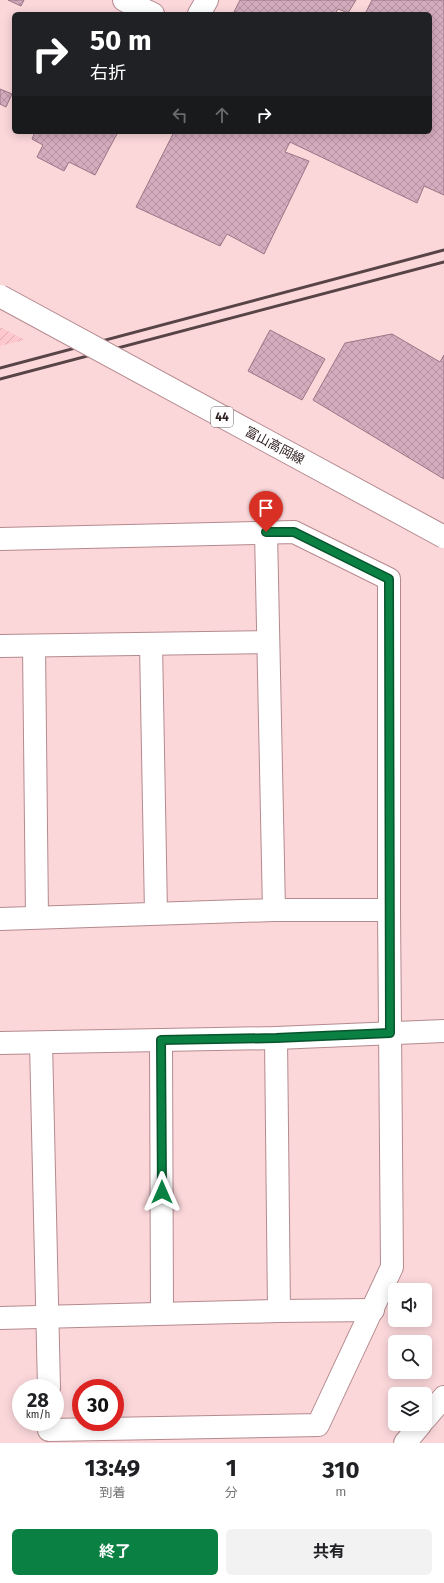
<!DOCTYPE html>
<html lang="ja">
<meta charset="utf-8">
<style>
body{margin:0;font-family:"Fira Sans","Noto Sans JP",sans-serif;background:#f2f2f2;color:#202124;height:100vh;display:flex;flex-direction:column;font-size:15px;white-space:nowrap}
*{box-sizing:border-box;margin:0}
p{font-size:13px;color:#757577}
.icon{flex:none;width:22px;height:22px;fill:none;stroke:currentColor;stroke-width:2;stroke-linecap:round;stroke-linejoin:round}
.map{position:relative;height:1443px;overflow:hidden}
.panel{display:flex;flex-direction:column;background:#fff;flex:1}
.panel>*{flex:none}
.top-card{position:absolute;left:12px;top:12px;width:420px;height:122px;border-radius:6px;box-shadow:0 2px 10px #0003;background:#202124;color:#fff;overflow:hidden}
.buttons{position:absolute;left:388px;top:1283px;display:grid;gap:8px}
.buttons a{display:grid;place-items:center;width:44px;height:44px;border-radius:6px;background:#fff;box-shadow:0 2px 10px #0003;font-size:20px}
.speed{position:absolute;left:12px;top:1379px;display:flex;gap:8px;font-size:20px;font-weight:700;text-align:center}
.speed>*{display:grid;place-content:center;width:52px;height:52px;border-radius:50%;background:#fff;box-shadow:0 2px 10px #0003;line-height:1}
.speed small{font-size:10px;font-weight:400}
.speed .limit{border:6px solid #d22;background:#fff;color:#111}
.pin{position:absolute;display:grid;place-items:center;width:34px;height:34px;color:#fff;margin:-41px -17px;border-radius:50% 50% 50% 0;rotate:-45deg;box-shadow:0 0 4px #0007}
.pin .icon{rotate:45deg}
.me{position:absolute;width:44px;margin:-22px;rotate:0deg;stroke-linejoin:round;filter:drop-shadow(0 0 3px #0008)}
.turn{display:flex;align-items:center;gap:14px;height:84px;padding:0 12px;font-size:18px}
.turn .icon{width:52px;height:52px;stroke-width:2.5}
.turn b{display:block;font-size:28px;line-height:34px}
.lanes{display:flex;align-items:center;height:38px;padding:0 12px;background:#0003;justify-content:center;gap:20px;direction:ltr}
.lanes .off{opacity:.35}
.eta{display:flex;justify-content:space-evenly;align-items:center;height:68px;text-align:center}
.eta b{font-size:24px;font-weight:700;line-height:28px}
.primary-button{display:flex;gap:8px;margin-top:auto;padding:8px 12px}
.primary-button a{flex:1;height:46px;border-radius:6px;background:#0b8043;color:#fff;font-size:16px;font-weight:700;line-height:46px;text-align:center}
.primary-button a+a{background:#f2f2f2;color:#202124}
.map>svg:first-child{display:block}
</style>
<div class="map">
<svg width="444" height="1443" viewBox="0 0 444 1443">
<defs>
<pattern id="industrial-furrows" width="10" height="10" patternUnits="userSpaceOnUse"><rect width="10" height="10" fill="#fec8ce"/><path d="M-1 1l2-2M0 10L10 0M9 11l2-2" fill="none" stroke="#daabb0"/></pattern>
<pattern id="building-cross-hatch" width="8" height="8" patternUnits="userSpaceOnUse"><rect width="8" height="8" fill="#d4acbd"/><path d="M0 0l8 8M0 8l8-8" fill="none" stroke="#b693a2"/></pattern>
</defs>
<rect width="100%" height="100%" fill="#fbd7da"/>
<!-- industrial -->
<path fill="url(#industrial-furrows)" d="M0 327 25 340 0 346Z"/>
<!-- building -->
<g fill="url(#building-cross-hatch)" stroke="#9a7585">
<path d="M8 0H24L21 6Z"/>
<path d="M240 0H356L348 13 338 9 335 14H233Z"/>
<path d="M372 0H444V195L424 186 417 203 290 142 285 152 309 161 264 254 227 234 220 246 136 207 174 132H430V14H365Z"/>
<path d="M0 89 12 94 6 107 0 104Z"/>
<path d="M35 132H118L95 175 69 162 64 171 37 157 43 145 32 139Z"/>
<path d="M270 330 325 359 302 400 248 371Z"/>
<path d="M392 334 440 362 444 355V479L313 400 345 343Z"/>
</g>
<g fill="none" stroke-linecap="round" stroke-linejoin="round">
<defs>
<g id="street">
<path d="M124 0 153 14"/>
<path d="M199 14 207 0"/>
<path d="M266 532 274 910"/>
<path d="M0 539 294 532 389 579V910L392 1267 318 1425 49 1430"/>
<path d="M151 644 156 913"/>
<path d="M0 646 268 642"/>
<path d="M34 646 37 917"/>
<path d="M0 919 274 910H389"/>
<path d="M276 1038 279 1311"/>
<path d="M161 1040 162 1313"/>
<path d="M0 1043 276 1038 444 1031"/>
<path d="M41 1043 49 1388"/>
<path d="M0 1318 279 1311 373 1310"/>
<path d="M425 1419 444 1397"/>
<path d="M405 1443 421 1424"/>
</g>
</defs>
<!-- street casing -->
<use href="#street" stroke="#b48a8f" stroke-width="24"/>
<!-- street -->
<use href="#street" stroke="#fff" stroke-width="22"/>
<!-- rail -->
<g stroke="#584446" stroke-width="3">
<path d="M0 368 444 250"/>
<path d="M0 379 444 262"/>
</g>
<defs>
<path id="primary-bridge" d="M0 296 444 537"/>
</defs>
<!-- primary-bridge casing -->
<use href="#primary-bridge" stroke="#b48a8f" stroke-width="24" stroke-linecap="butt"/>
<!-- primary-bridge -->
<use href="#primary-bridge" stroke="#fff" stroke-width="22"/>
</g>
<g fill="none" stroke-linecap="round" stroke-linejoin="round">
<defs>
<path id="route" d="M162 1192 161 1040 276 1038 390 1033 389 579 294 532H266"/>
</defs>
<!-- route casing -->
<use href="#route" stroke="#07532c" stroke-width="10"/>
<!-- route -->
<use href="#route" stroke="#0b8043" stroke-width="7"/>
</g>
<g text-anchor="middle" stroke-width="3" stroke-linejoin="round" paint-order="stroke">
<!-- shield labels -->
<rect fill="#fff" stroke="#6b5f61" stroke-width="1" x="211" y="407" width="22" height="20" rx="3"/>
<g font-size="12" font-weight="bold" fill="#2b1b1d">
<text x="222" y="421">44</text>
</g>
<!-- street labels -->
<g font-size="13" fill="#2b1b1d" stroke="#fff">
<text transform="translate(275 445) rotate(28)" y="5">富山高岡線</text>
</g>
</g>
</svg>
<div class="buttons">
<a><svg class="icon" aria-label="sound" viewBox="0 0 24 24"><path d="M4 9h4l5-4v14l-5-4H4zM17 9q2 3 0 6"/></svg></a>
<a><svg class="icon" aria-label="search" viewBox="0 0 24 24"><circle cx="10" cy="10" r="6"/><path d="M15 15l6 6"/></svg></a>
<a><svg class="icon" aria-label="layers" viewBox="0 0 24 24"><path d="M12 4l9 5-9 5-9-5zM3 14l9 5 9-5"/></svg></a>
</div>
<div class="speed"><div>28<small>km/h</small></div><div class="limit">30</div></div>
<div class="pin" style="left:266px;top:532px;background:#d93025"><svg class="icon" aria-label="arrive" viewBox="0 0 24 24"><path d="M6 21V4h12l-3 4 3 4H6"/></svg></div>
<svg class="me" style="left:162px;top:1192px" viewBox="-20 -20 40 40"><path d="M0-17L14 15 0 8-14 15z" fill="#0b8043" stroke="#fff" stroke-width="4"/></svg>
<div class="top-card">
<div class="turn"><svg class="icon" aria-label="right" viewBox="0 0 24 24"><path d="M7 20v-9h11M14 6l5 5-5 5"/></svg><div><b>50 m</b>右折</div></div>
<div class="lanes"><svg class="icon off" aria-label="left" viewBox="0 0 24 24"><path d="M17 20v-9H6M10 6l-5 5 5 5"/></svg><svg class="icon off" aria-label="ahead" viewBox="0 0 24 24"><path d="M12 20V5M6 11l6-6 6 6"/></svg><svg class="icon" aria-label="right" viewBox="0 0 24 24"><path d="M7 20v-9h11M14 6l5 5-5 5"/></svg></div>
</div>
</div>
<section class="panel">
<div class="eta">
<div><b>13:49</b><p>到着</p></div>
<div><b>1</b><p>分</p></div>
<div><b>310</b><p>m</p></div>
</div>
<div class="primary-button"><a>終了</a><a>共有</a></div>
</section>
